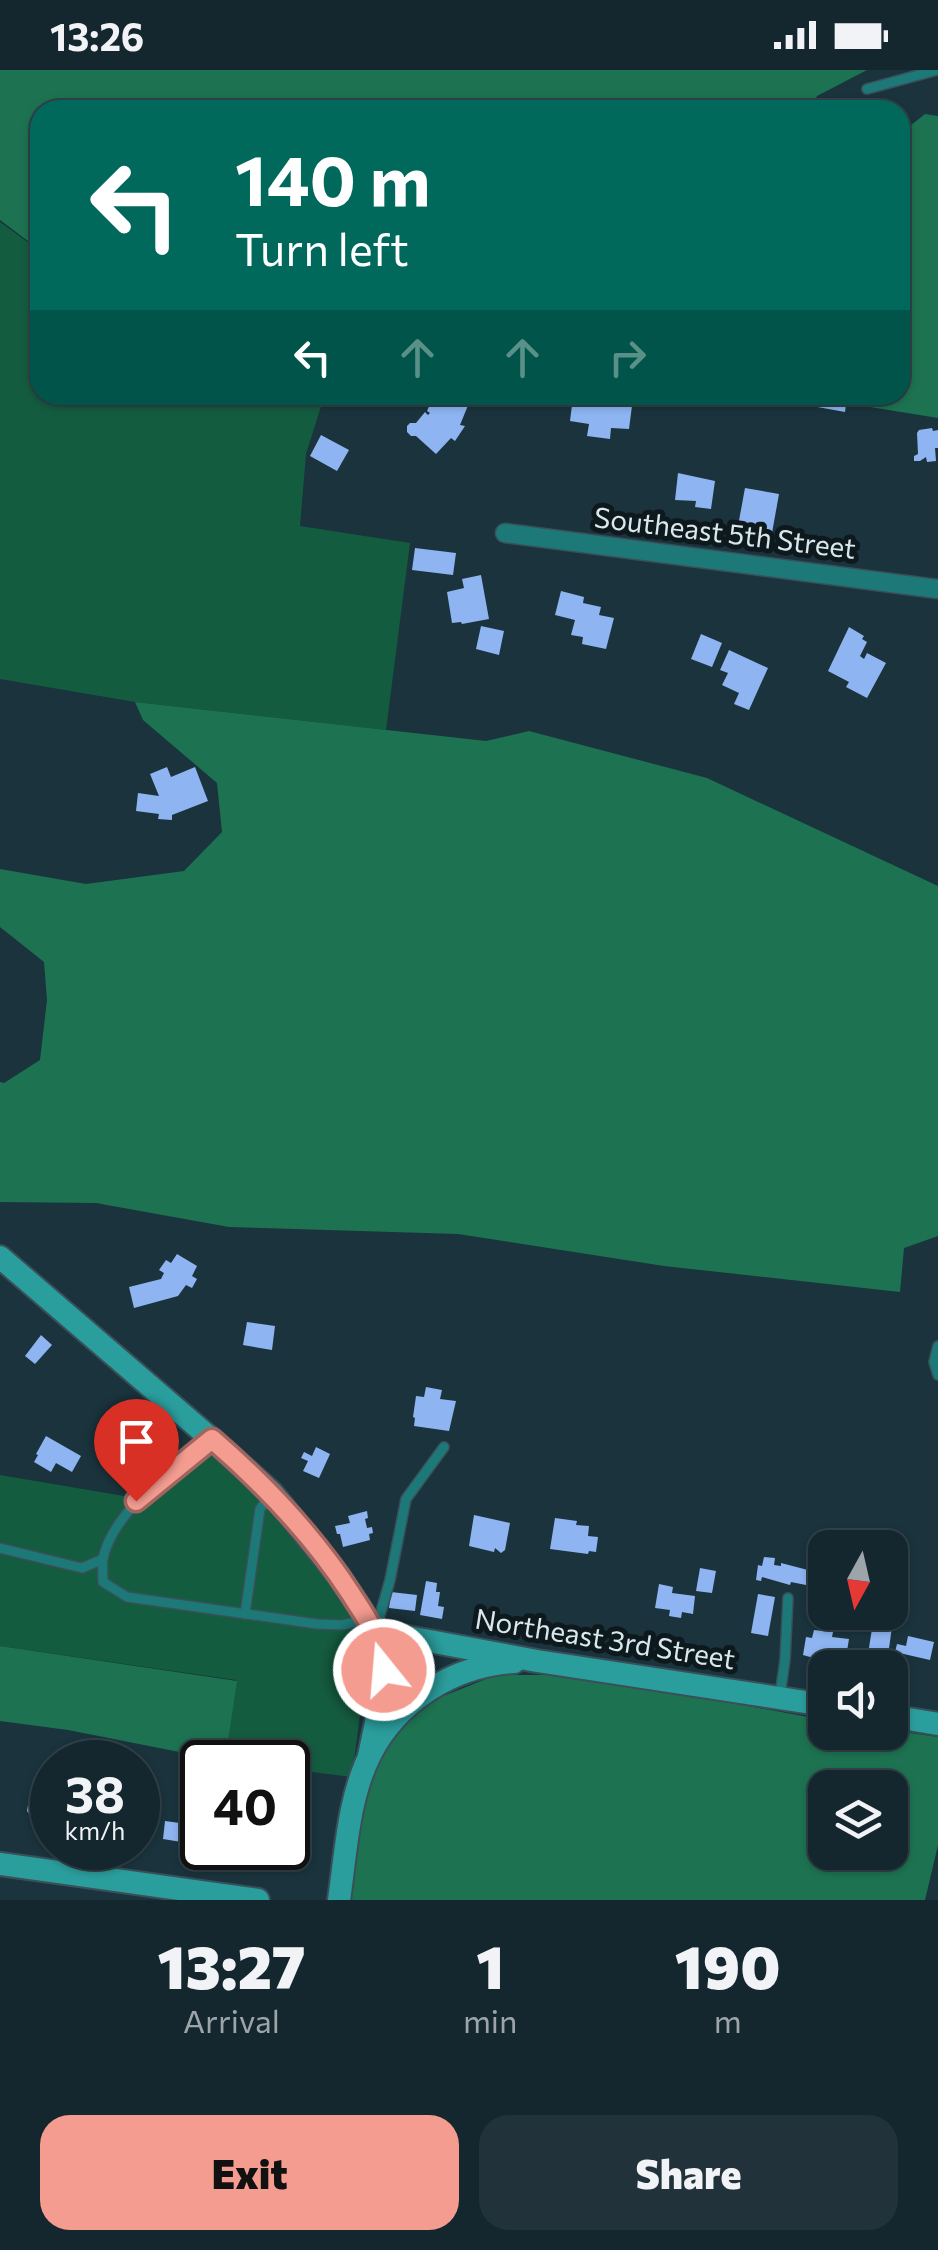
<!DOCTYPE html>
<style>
body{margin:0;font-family:Commissioner,sans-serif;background:#21323a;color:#f1f3f6;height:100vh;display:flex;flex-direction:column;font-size:38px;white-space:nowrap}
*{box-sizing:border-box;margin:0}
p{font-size:32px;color:#9da5aa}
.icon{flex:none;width:55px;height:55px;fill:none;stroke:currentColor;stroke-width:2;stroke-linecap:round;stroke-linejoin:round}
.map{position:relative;height:1830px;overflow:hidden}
.side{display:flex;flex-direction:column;background:#14262e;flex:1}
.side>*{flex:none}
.banner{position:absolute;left:30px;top:30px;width:880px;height:305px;border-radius:30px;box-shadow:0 2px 8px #0004,0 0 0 2px #33434a;background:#00695c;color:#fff;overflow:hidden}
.needle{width:65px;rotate:188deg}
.controls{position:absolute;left:808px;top:1460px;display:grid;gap:20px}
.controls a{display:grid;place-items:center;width:100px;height:100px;border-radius:20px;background:#14262e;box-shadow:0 2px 8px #0004,0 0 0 2px #33434a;font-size:50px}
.speed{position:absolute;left:30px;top:1670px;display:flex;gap:20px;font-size:50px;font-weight:700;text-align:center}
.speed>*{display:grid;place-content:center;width:130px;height:130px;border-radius:50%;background:#14262e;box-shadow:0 2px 8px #0004,0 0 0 2px #33434a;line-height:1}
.speed small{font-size:25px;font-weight:400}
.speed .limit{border:5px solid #111;border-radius:15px;background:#fff;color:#111}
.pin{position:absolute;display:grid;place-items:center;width:85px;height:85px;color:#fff;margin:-102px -42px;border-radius:50% 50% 50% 0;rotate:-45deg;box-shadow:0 0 10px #0007}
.pin .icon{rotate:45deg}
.me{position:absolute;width:110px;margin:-55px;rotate:343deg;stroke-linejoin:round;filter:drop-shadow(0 0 8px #0008)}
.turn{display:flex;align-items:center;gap:35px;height:210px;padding:0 40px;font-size:45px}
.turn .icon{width:130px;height:130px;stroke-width:2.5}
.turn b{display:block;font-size:70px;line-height:85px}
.lanes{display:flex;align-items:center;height:95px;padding:0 40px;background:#0003;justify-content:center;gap:50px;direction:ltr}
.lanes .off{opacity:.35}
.eta{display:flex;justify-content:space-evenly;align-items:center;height:170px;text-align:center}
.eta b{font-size:60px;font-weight:800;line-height:70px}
.action{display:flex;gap:20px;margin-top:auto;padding:20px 40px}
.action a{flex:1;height:115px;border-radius:30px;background:#f59c91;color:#111;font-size:40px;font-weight:800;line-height:115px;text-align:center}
.action a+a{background:#21323a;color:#f1f3f6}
.status{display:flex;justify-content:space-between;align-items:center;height:70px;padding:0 50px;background:#14262e;direction:ltr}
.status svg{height:28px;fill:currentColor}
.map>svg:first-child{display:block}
</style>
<div class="status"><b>13:26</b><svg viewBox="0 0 49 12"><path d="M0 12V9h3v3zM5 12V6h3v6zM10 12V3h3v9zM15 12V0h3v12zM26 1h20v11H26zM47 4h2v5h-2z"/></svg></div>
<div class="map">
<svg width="938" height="1830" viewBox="0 0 938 1830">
<rect width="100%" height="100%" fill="#1a333d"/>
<!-- green -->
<g fill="#145c40">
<path d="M0 152 40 181V325H319L324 327 306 384 300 456 410 473 386 660 135 632 0 609Z"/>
<path d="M200 1366 269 1432 356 1546 369 1574 352 1707 288 1699V1692L225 1691 236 1610 0 1576V1405L124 1426Z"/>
</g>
<!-- forest -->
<g fill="#1d7351" fill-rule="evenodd">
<path d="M0 0H867L817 26 810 40H40V180L0 150Z"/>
<path d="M925 44 938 46V348L870 337 858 325H900V64Z"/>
<path d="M135 632 486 671 529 661 707 708 938 816V1166L904 1178 900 1222 664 1196 458 1164 229 1157 96 1133 0 1132V1012L4 1013 40 990 47 930 44 892 0 857V799L86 814 184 801 222 762 217 713 143 650Z"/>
<path d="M0 1576 237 1611 225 1691 68 1660 0 1651Z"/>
<path d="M496 1605H551L726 1632 825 1650V1662H890V1660L938 1667V1775L925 1830H348L367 1714 386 1674 426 1633ZM825 1718H890V1782H825Z"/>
</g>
<!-- building -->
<g fill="#8eb5f2">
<path d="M434 325H465L471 328 460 355 465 356 455 371 451 368 436 384 416 366H411L407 362V356L410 353H416L425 342 428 345 430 343 427 341Z"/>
<path d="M593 325 633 328 629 359 611 358 610 369 587 366 589 354 570 351 573 327 592 330Z"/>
<path d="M802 325H847L845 342 801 334Z"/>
<path d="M932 358 933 361 938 360V378H935L936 391 927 392 926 387 920 391H914V386L918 384 917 363 919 360Z"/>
<path d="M321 365 349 380 337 401 310 386Z"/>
<path d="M678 403 715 411 711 439 695 437 696 431 675 430Z"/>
<path d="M745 418 779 424 772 463 738 456Z"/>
<path d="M415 478 456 483 453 505 412 500Z"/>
<path d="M481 505 489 549 462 554 461 552 452 553 447 522 464 518 462 509Z"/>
<path d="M561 521 584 527 583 533 601 537 599 545 614 548 606 579 582 574 583 567 571 565 575 550 555 545Z"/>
<path d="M481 556 504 561 499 585 476 579Z"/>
<path d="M849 557 864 566 862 569 867 572 860 586 864 589 867 583 886 593 867 628 846 617 849 612 828 601Z"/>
<path d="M701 564 722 573 712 597 691 589Z"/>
<path d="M729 580 768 598 749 640 734 634 739 623 722 615 728 603 720 600Z"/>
<path d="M167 697 171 707 195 697 208 731 172 745V750L158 749 159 744 136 741 138 723 159 726 150 704Z"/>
<path d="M177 1184 197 1196 192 1206 197 1209 192 1218 186 1215 178 1226 134 1238 129 1217 161 1209 164 1203 159 1200 166 1190 171 1193Z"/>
<path d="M247 1252 275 1256 272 1280 243 1275Z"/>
<path d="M41 1265 52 1275 35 1294 25 1286Z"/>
<path d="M426 1317 442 1320 440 1329 456 1331 449 1361 414 1356 415 1348 413 1347 416 1326 424 1327Z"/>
<path d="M46 1366 81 1386 72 1402 56 1393 51 1402 34 1392 38 1385 36 1384Z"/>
<path d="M316 1377 330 1384 319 1408 303 1401 308 1391 301 1388 304 1382 312 1386Z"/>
<path d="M367 1441 368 1448 365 1449 367 1458 372 1457 373 1463 369 1464 370 1470 343 1477 340 1464H337L335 1456 350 1453 348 1446Z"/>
<path d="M474 1445 510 1453 505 1480 501 1483 495 1478 494 1482 469 1476Z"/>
<path d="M555 1448 577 1451 576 1455 589 1456 588 1466 598 1467 596 1482 589 1481 588 1484 550 1479Z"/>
<path d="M764 1487 775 1488 774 1495 781 1496V1493L808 1500 806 1515 791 1512 790 1515 762 1507 761 1511 756 1510 758 1495 762 1496Z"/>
<path d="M700 1498 716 1501 712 1523 696 1521Z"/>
<path d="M426 1511 437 1513 436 1522H440L438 1536 444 1537 442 1549 420 1545Z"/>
<path d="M659 1514 673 1517 672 1523 695 1526 693 1544 682 1542 681 1548 669 1546 670 1540 655 1538Z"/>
<path d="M391 1522 417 1525 415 1541 389 1538Z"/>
<path d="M758 1524 775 1527 768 1566 751 1563Z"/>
<path d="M874 1546 893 1549 888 1586 868 1584Z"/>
<path d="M814 1560 833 1562 832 1567 849 1569 846 1587 830 1585V1588H825L824 1591 803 1585 806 1567 812 1568Z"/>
<path d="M908 1566 934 1572 930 1590 895 1582 897 1574 906 1576Z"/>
<path d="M37 1714 52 1716 50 1751 33 1749 27 1741 29 1729H35Z"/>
<path d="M165 1751 202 1756 200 1775 163 1769Z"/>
<path d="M288 1774 292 1775 289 1793 273 1791 272 1794 259 1792V1789L250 1787 251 1778H288Z"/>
<path d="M225 1779 241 1781 238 1800 222 1798Z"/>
</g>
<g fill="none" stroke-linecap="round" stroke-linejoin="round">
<defs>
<g id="lane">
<path d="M867 19 937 0"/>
<path d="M938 1276 934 1292 938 1305"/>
<path d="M210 1370C173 1401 115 1438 103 1488 102 1495 103 1505 103 1512L127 1527 317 1554 342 1555 365 1550"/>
<path d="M0 1478 82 1498 103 1489"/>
<path d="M245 1544 260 1439 270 1426"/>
<path d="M376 1559 390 1510 406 1429 444 1377"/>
<path d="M780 1625 785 1590 788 1528"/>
</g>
<path id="street" d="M505 463 938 519"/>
<g id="secondary">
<path d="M0 1187 216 1373 272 1423 338 1505 375 1561 383 1581 384 1600 381 1629 369 1686"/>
<path d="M375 1561 537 1591 825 1635"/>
<path d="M890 1646 938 1654"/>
<path d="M0 1794 258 1830"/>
<path d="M339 1830C346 1783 348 1729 370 1685 397 1631 453 1596 514 1592"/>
</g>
</defs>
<!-- lane casing -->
<use href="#lane" stroke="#395059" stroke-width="12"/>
<!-- street casing -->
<use href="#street" stroke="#395059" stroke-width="21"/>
<!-- secondary casing -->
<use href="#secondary" stroke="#395059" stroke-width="26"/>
<!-- lane -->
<use href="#lane" stroke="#1d7978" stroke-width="9"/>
<!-- street -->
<use href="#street" stroke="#1d7978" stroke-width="18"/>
<!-- secondary -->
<use href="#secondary" stroke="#2a9e9d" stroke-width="22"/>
</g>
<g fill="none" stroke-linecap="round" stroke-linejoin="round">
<defs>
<path id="route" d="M136 1431 212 1369C265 1415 313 1465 351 1524 367 1549 382 1569 384 1600"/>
</defs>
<!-- route casing -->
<use href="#route" stroke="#9f655e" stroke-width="25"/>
<!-- route -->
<use href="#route" stroke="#f59c91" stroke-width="18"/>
</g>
<g text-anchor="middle" stroke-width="10" stroke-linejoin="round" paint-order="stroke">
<!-- street labels -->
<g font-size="28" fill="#d9e8ee" stroke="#0e191e">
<text transform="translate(725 463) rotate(7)" y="10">Southeast 5th Street</text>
<text transform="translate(605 1569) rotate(9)" y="10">Northeast 3rd Street</text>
</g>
</g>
</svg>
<div class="controls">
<a><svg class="needle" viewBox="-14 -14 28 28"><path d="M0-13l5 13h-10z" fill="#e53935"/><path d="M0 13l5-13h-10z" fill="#9da5aa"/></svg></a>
<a><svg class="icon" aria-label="sound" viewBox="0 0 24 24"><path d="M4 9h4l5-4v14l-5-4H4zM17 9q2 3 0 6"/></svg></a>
<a><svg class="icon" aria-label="layers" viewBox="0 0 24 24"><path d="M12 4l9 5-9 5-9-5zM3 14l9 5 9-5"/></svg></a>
</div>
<div class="speed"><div>38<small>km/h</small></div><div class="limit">40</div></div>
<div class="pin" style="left:136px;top:1431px;background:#d93025"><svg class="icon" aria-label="arrive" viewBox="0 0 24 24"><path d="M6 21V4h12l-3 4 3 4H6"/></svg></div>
<svg class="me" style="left:384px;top:1600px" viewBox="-20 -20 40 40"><circle r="17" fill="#f59c91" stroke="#fff" stroke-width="3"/><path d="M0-11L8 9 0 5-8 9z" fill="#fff"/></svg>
<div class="banner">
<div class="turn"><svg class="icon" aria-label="left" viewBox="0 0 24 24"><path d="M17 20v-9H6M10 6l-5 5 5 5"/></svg><div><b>140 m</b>Turn left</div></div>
<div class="lanes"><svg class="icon" aria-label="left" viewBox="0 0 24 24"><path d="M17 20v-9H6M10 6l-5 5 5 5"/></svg><svg class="icon off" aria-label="ahead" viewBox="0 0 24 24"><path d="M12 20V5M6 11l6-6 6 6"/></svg><svg class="icon off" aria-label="ahead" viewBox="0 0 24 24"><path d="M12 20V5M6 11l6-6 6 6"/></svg><svg class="icon off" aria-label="right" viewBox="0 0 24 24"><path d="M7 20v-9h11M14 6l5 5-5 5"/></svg></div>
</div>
</div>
<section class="side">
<div class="eta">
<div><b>13:27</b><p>Arrival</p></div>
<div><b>1</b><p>min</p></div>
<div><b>190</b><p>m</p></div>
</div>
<div class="action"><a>Exit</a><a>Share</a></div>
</section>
